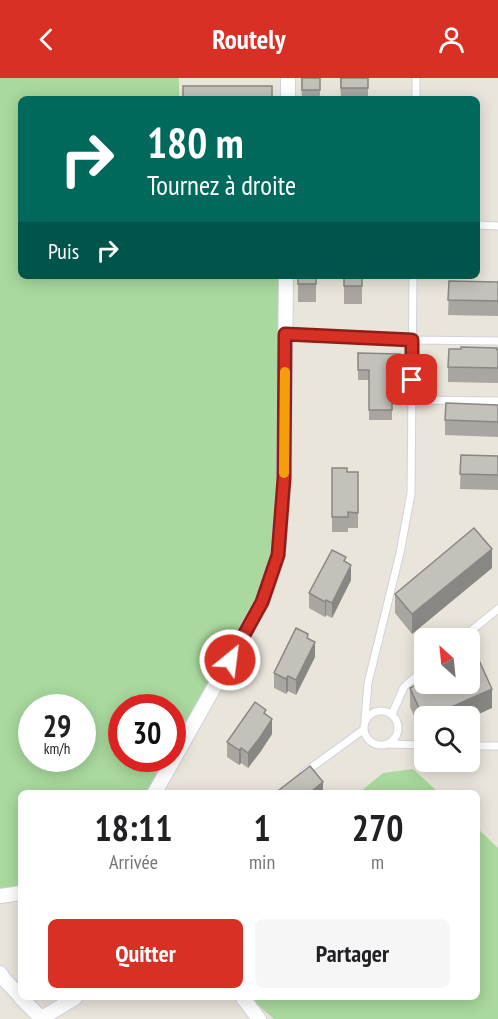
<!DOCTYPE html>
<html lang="fr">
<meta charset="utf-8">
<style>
body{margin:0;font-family:"PT Sans Narrow",sans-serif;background:#f6f6f6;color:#202124;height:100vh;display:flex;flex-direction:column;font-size:22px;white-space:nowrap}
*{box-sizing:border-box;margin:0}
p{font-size:20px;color:#757577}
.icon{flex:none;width:33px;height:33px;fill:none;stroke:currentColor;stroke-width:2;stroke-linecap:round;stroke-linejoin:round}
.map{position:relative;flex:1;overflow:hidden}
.sheet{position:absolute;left:18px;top:712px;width:462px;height:210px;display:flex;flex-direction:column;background:#fff;border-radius:9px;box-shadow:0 3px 15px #0003}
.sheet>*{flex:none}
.top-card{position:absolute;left:18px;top:18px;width:462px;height:183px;border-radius:9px;box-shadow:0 3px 15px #0003;background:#00695c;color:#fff;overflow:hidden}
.needle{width:39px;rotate:333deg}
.controls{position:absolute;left:414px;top:550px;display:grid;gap:12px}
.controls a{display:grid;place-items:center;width:66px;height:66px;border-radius:9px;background:#fff;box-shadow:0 3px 15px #0003;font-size:30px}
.speed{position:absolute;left:18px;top:616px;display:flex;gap:12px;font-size:30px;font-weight:700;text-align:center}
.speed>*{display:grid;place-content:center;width:78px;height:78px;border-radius:50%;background:#fff;box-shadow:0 3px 15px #0003;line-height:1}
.speed small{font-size:15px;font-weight:400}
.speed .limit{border:9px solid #d22;background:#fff;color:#111}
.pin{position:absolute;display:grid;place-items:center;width:51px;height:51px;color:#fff;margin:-26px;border-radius:12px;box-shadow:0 3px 9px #0006}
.me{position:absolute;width:66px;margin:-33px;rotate:29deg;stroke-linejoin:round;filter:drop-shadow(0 0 4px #0008)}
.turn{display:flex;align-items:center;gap:21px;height:126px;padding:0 30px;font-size:27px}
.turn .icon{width:78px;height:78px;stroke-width:2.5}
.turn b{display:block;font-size:42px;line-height:51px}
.then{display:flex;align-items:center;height:57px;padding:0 30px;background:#0003;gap:12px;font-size:22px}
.eta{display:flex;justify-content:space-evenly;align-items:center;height:102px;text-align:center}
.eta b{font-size:36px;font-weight:700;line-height:42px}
.primary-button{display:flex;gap:12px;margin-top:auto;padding:12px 30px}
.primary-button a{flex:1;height:69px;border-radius:9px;background:#d93025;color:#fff;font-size:24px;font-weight:700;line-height:69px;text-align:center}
.primary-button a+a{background:#f6f6f6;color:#202124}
header{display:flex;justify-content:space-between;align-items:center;height:78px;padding:0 30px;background:#d93025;color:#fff;font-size:27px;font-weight:700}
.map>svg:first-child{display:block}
</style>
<header><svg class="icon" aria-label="back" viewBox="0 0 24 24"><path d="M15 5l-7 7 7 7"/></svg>Routely<svg class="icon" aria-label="person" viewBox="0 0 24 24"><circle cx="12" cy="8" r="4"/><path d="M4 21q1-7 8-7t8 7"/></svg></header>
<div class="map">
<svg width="498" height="941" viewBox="0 0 498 941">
<rect width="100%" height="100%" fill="#e9e5db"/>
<!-- green -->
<g fill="#a9d99e" fill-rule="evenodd">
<path d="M0 0H179V21H21V198H286L278 477 262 524 154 715 21 716V815L0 818ZM32 630H82V681H32ZM122 630H172V681H122Z"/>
<path d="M413 691 439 715H359L383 695Z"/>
<path d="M477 750 498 770V941H274L250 920H477Z"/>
</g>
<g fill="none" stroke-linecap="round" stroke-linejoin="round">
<defs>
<g id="lane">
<path d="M416 21V0"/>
<path d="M477 147 498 148"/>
<path d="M285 256 412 262 498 263"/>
<path d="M412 322 498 323"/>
<path d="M461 561 498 531"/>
<circle cx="381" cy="650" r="17"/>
<path d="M392 636 404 609 424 591"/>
<path d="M365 641 368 605 400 475 411 415 413 198"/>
<path d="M388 666 424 667"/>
<path d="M470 668H498"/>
<path d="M304 695 363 652"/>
</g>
<g id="street">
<path d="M288 21V0"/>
<path d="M154 716 262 524 278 477 284 400 286 198"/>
<path d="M0 818 21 815"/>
<path d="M0 895 4 901 21 919"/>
<path d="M21 920 42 941"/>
<path d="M243 920 259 941"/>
<path d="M40 941 75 920"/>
</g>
</defs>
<!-- lane casing -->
<use href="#lane" stroke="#d1d1df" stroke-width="9"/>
<!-- street casing -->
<use href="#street" stroke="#d1d1df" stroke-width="16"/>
<!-- lane -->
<use href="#lane" stroke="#fff" stroke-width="7"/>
<!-- street -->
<use href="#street" stroke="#fff" stroke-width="14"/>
</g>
<!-- wall -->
<g fill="#a9a6a1">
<path d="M301 0H320V21H302Z"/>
<path d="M340 0H368V21H341Z"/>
<rect x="298" y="198" width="18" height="26"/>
<rect x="344" y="198" width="18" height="28"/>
<path d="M449 203 498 204V238L448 237Z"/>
<path d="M461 271 498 272V305L448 304V289Z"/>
<path d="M358 275 400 276 399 303H392V342H369V302H358Z"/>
<path d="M498 327V359L445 357V342Z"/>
<path d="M461 377 498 378V412L460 411Z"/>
<path d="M347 394H358V450H348V454H332V439Z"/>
<path d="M346 485 351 502 332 540 326 537 325 539 309 530V515Z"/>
<path d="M492 490 412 556 395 535V516Z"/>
<path d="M308 561 315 579 296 617 288 613 286 616 274 610V595Z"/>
<path d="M410 610 492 630 424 639V661L410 629Z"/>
<path d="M272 656 261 673 248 690 241 685 239 687 227 679V664Z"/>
</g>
<!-- shaded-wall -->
<g fill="#898783">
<path d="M492 471V490L412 556V536Z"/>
<path d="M351 487V502L332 540V525Z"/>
<path d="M326 522V537L325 539V524Z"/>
<path d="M315 564V579L296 617V602Z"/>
<path d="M288 598V613L286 616V601Z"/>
<path d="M492 611V630L470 640V639H429Z"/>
<path d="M272 641V656L261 673 248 690V675Z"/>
<path d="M241 670V685L239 687V672Z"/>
<path d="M323 704V716H308Z"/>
</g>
<!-- building -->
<g fill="#c4c1bb" stroke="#898783" stroke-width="1.5">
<rect x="302" y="0" width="18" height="12"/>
<rect x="341" y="0" width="27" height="10"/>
<rect x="183" y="8" width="89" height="13"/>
<rect x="298" y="198" width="18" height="8"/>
<rect x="344" y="198" width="18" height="10"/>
<path d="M449 203 498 204V223L448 222Z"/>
<path d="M461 269 497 270V272H498V290L448 289 449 271H461Z"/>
<path d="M358 275 400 276 399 293H392V332H369V292H358Z"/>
<path d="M446 325 498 327V344L445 342Z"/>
<path d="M461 377 498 378V397L460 396Z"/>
<path d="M332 390H347V394H358V435L348 434V439H332Z"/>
<path d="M474 450 492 471 412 536 395 516Z"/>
<path d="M332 472 346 479 344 483 351 487 332 525 326 522 325 524 309 515Z"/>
<path d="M296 550 308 556 307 560 315 564 296 602 288 598 286 601 274 595Z"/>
<path d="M478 580 492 611 429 639H424V641L410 610 424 603V606H470V584Z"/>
<path d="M255 624 266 632 264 635 272 641 261 658 248 675 241 670 239 672 227 664Z"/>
<path d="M310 688 323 704 308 716H274Z"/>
</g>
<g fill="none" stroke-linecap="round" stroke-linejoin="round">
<defs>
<path id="route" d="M230 582 262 524 278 477 284 400 285 256 412 262V302"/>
</defs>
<!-- route casing -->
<use href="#route" stroke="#8d1f18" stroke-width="15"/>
<!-- route -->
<use href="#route" stroke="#d93025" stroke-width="10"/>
<!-- slow -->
<path stroke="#f59e0b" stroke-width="10" d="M284 395 285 294"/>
</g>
</svg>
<div class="controls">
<a><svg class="needle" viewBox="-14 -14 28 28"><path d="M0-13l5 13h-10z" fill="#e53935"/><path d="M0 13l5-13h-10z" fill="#757577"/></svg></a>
<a><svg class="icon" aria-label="search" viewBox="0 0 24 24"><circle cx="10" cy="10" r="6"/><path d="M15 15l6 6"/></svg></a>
</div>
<div class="speed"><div>29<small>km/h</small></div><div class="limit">30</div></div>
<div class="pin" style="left:412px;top:302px;background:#d93025"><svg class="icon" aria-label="arrive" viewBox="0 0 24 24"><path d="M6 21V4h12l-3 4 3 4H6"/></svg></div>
<svg class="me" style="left:230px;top:582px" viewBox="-20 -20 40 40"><circle r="17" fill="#d93025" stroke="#fff" stroke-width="3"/><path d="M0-11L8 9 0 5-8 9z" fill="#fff"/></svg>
<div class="top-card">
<div class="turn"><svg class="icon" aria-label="right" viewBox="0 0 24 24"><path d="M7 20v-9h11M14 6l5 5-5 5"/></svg><div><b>180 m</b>Tournez à droite</div></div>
<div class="then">Puis<svg class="icon" aria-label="right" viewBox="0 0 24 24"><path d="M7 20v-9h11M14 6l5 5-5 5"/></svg></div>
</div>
<section class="sheet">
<div class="eta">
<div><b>18:11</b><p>Arrivée</p></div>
<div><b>1</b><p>min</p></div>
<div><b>270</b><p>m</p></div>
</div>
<div class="primary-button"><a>Quitter</a><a>Partager</a></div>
</section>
</div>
